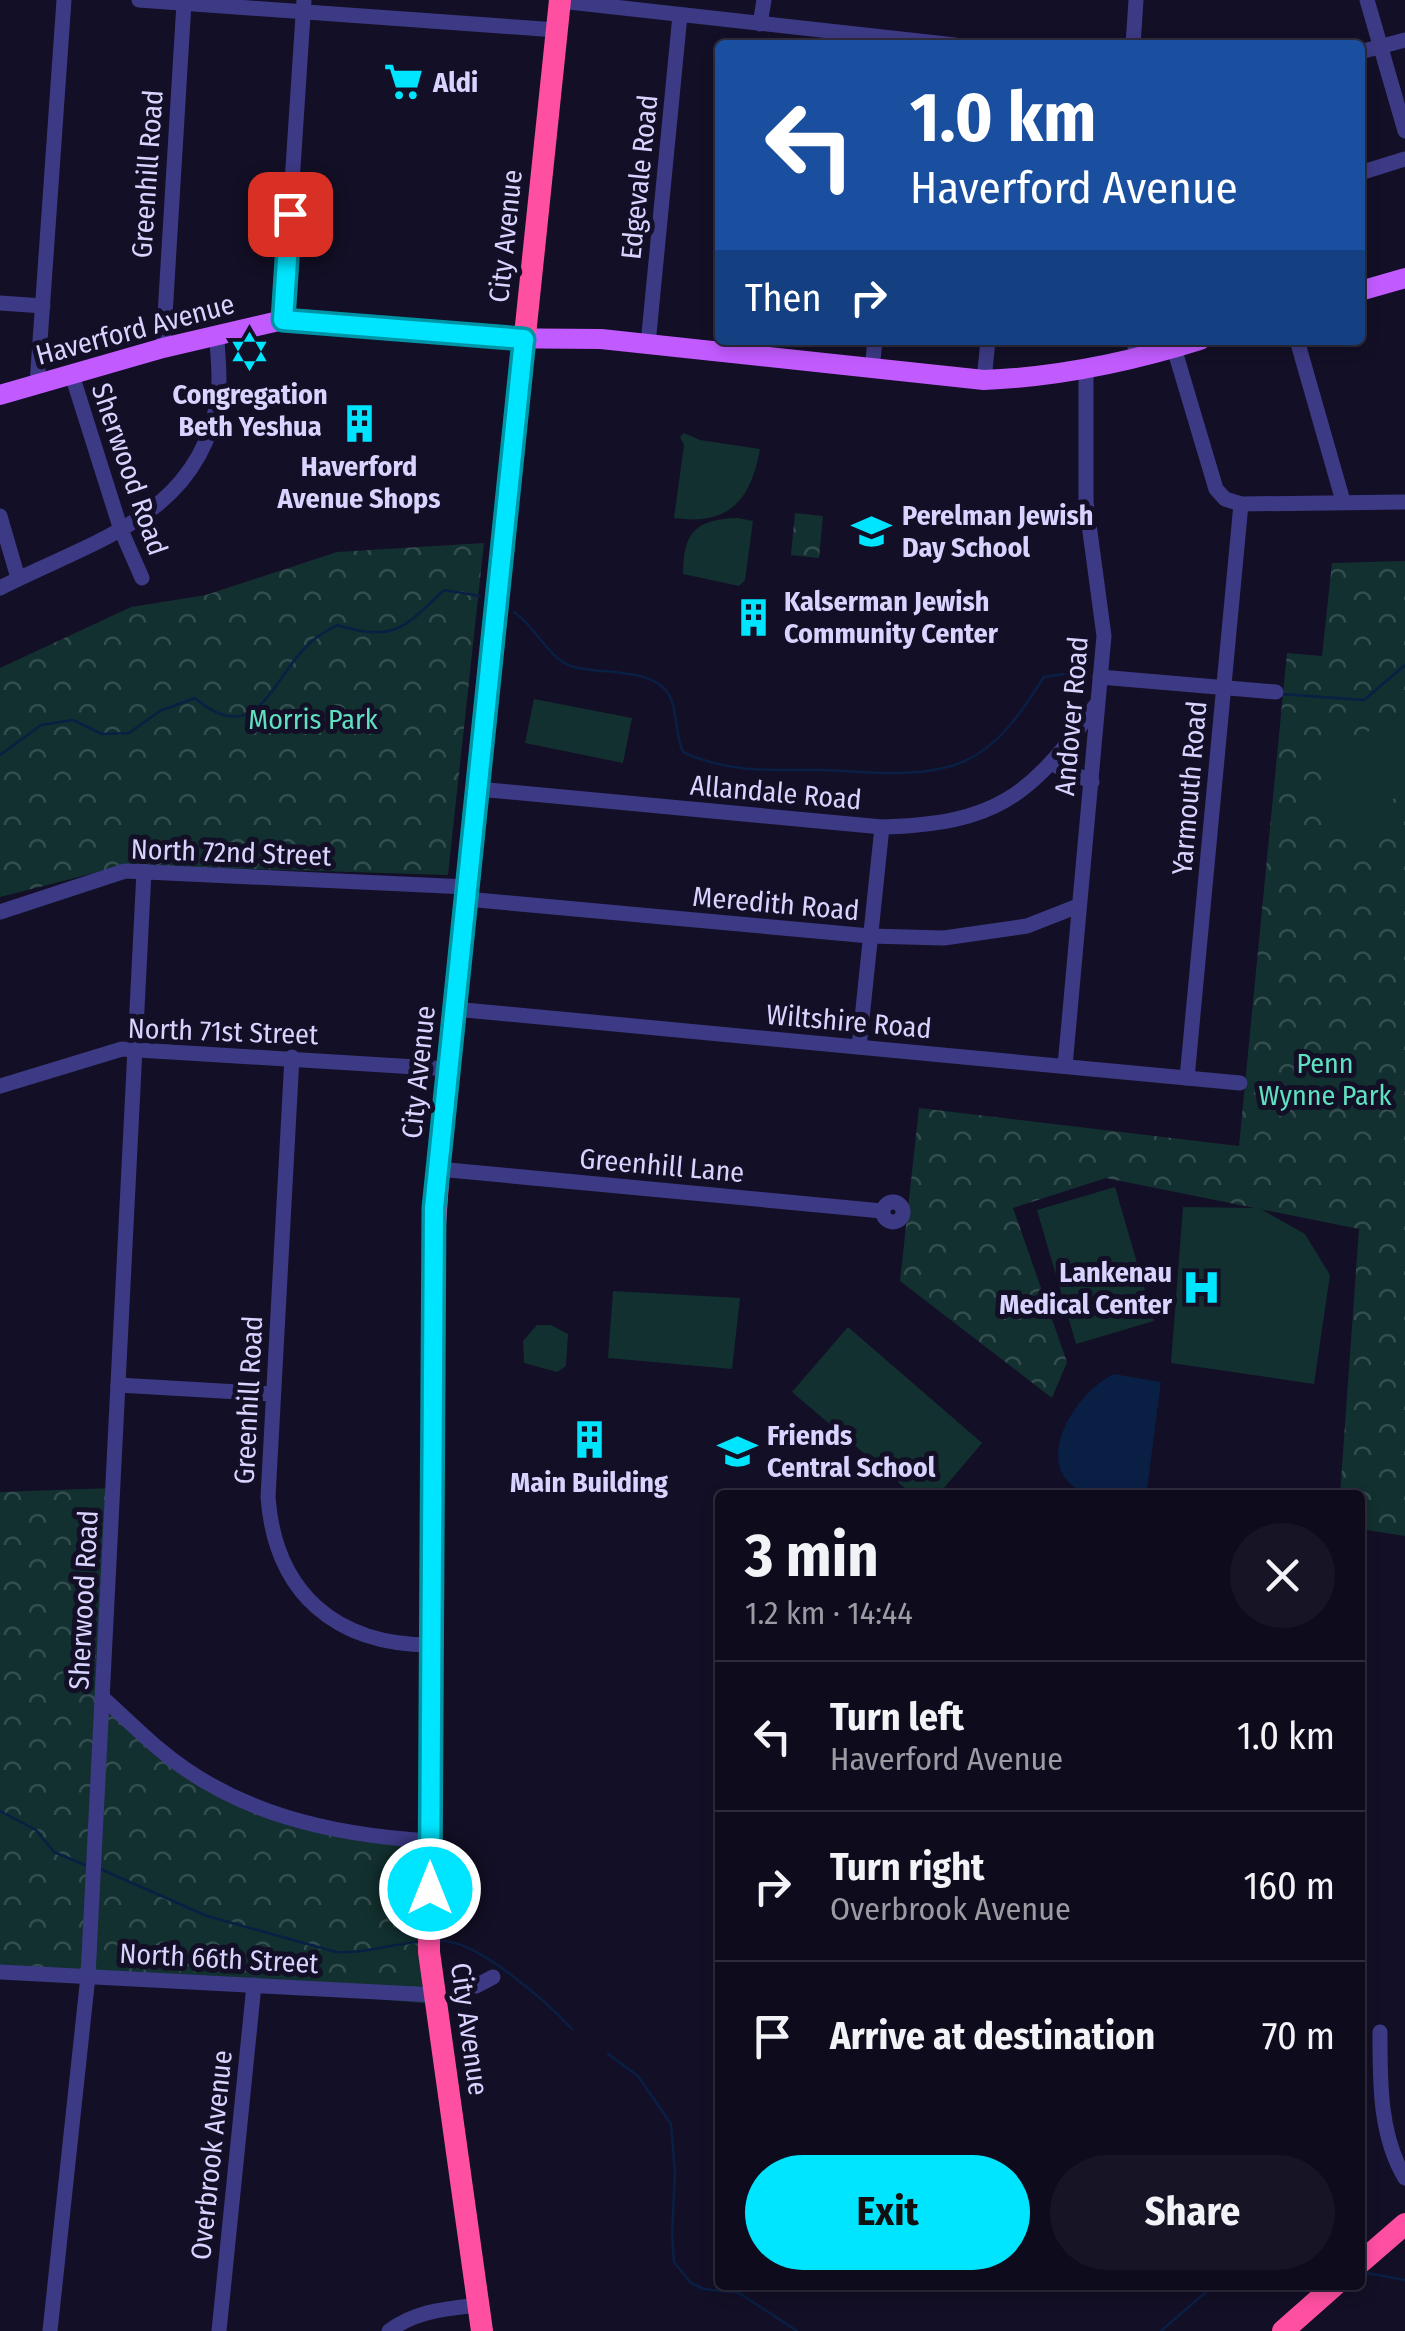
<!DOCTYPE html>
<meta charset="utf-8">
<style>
body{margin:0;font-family:"Fira Sans Condensed",sans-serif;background:#171425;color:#f1f3f6;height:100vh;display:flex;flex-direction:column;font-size:38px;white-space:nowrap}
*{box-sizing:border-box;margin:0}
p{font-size:32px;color:#9b9ba3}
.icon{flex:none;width:55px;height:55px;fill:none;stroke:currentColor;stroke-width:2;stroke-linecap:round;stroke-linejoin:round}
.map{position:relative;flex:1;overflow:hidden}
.side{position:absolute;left:715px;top:1490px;width:650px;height:800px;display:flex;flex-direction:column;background:#0e0b1c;border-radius:10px;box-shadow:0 5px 15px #0003,0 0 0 2px #2e2b3b}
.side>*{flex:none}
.guide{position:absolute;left:715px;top:40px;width:650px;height:305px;border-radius:10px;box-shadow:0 5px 15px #0003,0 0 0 2px #2e2b3b;background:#1a4fa0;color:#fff;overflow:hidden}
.pin{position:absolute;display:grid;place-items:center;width:85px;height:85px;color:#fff;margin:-42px;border-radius:20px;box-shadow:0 5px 15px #0006}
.me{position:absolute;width:110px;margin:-55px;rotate:0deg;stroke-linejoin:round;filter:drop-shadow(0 0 8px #0008)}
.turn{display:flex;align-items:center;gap:35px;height:210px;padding:0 30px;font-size:45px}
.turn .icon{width:130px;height:130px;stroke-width:2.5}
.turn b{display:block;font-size:70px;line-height:85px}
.then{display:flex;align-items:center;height:95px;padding:0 30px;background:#0003;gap:20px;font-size:38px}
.round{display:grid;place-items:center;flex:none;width:105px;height:105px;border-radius:52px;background:#171425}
.overview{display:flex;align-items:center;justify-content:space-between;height:170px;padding:0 30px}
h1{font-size:60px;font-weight:700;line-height:75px}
.action{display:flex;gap:20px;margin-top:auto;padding:20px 30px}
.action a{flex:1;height:115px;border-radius:60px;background:#00e5ff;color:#111;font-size:40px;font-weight:700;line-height:115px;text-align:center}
.action a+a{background:#171425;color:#f1f3f6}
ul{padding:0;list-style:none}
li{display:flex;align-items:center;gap:30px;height:150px;padding:0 30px;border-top:2px solid #2e2b3b}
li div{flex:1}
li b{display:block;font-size:38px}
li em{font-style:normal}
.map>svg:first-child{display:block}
</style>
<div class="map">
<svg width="1405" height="2331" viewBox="0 0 1405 2331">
<defs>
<pattern id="forest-crowns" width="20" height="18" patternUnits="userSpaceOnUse" patternTransform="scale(2.5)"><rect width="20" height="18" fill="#12302f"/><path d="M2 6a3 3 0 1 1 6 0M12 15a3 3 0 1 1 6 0" fill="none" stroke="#344d4e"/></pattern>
</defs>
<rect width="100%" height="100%" fill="#130f26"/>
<!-- forest -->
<g fill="url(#forest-crowns)">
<path d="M795 513 823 516 819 558 791 555Z"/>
<path d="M484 543 448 875 126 865 0 897V668L131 607 206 595 337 552Z"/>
<path d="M1405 561V1536L1360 1529V1495H1340L1359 1229 1106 1178 1013 1208 1067 1362 1052 1398 900 1281 919 1108 1239 1146 1287 653 1322 656 1332 563Z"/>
<path d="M113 1488 100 1696 238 1801 423 1846 432 2004 0 1966V1492Z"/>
</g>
<!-- garden -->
<g fill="#12302f">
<path d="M684 433 700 440 760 449C751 500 729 526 674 518L684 445 680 437Z"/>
<path d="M738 518 753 521 745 580 739 586 683 574C683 533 695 519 738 518Z"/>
<path d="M534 699 632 718 623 763 525 743Z"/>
<path d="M1405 712V798L1389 799V838L1329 839 1328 746H1358L1372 727Z"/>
<path d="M1115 1187 1154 1321 1076 1344 1037 1210Z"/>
<path d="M1183 1207 1259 1208 1305 1234 1330 1275 1314 1384 1171 1363Z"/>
<path d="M613 1291 740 1298 732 1369 608 1358Z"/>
<path d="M537 1325H551L568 1334 566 1366 557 1372 524 1363 523 1341Z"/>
<path d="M848 1327 982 1443 938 1495H913L792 1392Z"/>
</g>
<!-- water -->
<path fill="#0a1f44" d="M1114 1374 1161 1382 1147 1489 1141 1495C1125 1495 1101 1499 1087 1494 1026 1469 1075 1392 1114 1374Z"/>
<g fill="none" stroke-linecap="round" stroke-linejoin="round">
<!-- stream -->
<g stroke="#0a1f44" stroke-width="2.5">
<path d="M514 612C535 626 548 658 571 666 599 676 657 665 671 699 678 717 675 734 683 752 727 773 772 770 820 770 867 771 921 780 965 761 1002 744 1023 709 1044 677L1064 674"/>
<path d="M1281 694 1364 700 1405 665"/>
<path d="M0 755 41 725 73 720 102 734 129 733 160 711 195 698C258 752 273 675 310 643 317 636 328 630 337 625 394 642 403 629 444 590L480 596"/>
<path d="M0 1811 36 1830 54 1852 85 1865"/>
<path d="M98 1868 207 1916 336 1952C364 1954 390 1944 418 1942"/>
<path d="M441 1941C476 1939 548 2003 572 2029"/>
<path d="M608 2054 638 2076 671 2124 675 2173 672 2234 674 2262 691 2283 704 2289 739 2293 797 2331"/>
<path d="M1367 2273 1405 2280"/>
<path d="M1161 2331 1214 2285"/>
</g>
<!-- minor -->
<g stroke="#3d3a85" stroke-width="15">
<path d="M139 0 557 30"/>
<path d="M1367 0 1405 131"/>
<path d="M560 1 955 45"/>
<path d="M760 24 764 0"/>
<path d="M1133 45 1136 0"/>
<path d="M1360 52 1405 40"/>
<path d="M1360 173 1405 159"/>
<path d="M0 303 43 306"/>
<path d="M283 320 304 0"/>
<path d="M1133 340 1138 357"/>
<path d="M1297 340 1343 501"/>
<path d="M648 344 680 15"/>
<path d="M163 348 184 3"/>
<path d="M1174 348 1216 489 1225 499 1241 504 1405 502"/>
<path d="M755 355 757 340"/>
<path d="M872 370 875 340"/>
<path d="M72 375 121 530 142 578"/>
<path d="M984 380 988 340"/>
<path d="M37 384 64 0"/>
<path d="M0 516 18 578"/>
<path d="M0 588C91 541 202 516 218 396 221 376 217 354 217 335"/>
<path d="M1100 677 1276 692"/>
<path d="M1052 764 1092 782"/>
<path d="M478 789 882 827C995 824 1031 797 1095 706"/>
<path d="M466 899 870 936 944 938 1027 926 1078 906"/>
<path d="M0 912 125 871 467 887"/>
<path d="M454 1009 1240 1083"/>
<path d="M859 1047 882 827"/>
<path d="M292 1057 268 1497C275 1593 336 1645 431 1645"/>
<path d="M1065 1066 1104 636 1086 502V369"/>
<path d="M1187 1078 1241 504"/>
<path d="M0 1086 122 1049 448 1069"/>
<path d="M438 1169 882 1211"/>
<circle cx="893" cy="1212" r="10"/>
<path d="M118 1385 273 1394"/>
<path d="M102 1697C121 1714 139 1732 159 1749 236 1814 332 1835 430 1841"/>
<path d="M0 1972 435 1995"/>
<path d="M476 1986 493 1977"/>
<path d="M1380 2032C1380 2080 1379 2135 1405 2178"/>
<path d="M50 2331 88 1976 144 871"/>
<path d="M219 2331 254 1985"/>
<path d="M389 2331C416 2311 445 2309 478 2305"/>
</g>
<!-- major -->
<g stroke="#c25bff" stroke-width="20">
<path d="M1360 291 1405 278"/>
<path d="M0 395 163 348 283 320 491 338 601 339 984 380C1058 377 1130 362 1200 340"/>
</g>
<!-- highway -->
<g stroke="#ff4fa3" stroke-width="22">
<path d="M1360 2263 1405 2224"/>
<path d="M482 2331 429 1952 434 1239 441 1139 560 0"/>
<path d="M1283 2331 1335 2285"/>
</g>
</g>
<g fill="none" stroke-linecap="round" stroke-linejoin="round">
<defs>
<path id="route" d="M290 214 283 320 524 339 434 1208 430 1889"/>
</defs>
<!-- route casing -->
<use href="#route" stroke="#0095a6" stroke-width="25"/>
<!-- route -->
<use href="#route" stroke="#00e5ff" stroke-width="18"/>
</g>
<!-- icons -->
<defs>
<symbol id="supermarket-bare" viewBox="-9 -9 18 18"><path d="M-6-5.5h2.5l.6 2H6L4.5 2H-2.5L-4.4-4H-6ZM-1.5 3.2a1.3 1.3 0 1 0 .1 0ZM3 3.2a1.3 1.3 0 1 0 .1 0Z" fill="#00e5ff" stroke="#130f26" stroke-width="2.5" paint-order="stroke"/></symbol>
<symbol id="synagogue-bare" viewBox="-9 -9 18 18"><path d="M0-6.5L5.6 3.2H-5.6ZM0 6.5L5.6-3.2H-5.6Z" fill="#00e5ff" stroke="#130f26" stroke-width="2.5" paint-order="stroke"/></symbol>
<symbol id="building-bare" viewBox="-9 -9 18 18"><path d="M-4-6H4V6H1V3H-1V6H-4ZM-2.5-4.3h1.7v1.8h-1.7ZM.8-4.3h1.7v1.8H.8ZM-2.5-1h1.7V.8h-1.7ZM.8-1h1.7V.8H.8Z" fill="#00e5ff" stroke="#130f26" stroke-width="2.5" paint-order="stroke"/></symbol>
<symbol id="school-bare" viewBox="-9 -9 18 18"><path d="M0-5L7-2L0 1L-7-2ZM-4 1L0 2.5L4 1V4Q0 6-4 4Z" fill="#00e5ff" stroke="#130f26" stroke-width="2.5" paint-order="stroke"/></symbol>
<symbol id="hospital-bare" viewBox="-9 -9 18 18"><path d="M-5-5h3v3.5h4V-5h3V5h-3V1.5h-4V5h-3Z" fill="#00e5ff" stroke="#130f26" stroke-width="2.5" paint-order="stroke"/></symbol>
</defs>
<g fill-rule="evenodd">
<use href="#supermarket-bare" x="376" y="54" width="55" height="55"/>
<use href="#synagogue-bare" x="222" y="324" width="55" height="55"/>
<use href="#building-bare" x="332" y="396" width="55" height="55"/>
<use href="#school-bare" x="844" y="504" width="55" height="55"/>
<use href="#building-bare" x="726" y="590" width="55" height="55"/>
<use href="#hospital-bare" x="1174" y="1260" width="55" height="55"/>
<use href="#building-bare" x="562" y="1412" width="55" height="55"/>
<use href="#school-bare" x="710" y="1424" width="55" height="55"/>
</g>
<g text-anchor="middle" stroke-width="10" stroke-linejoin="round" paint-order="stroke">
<!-- poi labels -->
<g font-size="28" font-weight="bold" fill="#d9d4ff" stroke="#130f26" text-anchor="start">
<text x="433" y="92">Aldi</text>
<text x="250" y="404" text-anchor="middle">Congregation<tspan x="250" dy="32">Beth Yeshua</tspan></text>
<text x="359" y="476" text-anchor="middle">Haverford<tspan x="359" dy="32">Avenue Shops</tspan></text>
<text x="902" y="525">Perelman Jewish<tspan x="902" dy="32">Day School</tspan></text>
<text x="784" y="611">Kalserman Jewish<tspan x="784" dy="32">Community Center</tspan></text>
<text x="1172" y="1282" text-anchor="end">Lankenau<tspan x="1172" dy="32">Medical Center</tspan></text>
<text x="767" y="1445">Friends<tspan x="767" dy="32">Central School</tspan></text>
<text x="589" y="1492" text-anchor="middle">Main Building</text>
</g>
<!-- street labels -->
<g font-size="28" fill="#d9d4ff" stroke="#130f26">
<text transform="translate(147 174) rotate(-86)" y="10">Greenhill Road</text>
<text transform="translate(639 177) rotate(-84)" y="10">Edgevale Road</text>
<text transform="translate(505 236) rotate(-84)" y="10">City Avenue</text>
<text transform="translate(135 329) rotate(-15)" y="10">Haverford Avenue</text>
<text transform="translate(130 469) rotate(71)" y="10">Sherwood Road</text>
<text transform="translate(1071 716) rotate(-85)" y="10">Andover Road</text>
<text transform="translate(1189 788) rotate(-85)" y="10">Yarmouth Road</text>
<text transform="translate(776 792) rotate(5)" y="10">Allandale Road</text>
<text transform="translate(231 852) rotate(2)" y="10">North 72nd Street</text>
<text transform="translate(776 903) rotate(5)" y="10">Meredith Road</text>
<text transform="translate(849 1021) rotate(5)" y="10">Wiltshire Road</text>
<text transform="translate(223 1031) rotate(2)" y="10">North 71st Street</text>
<text transform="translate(418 1072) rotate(-84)" y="10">City Avenue</text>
<text transform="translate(662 1165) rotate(5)" y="10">Greenhill Lane</text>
<text transform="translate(248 1400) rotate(-87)" y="10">Greenhill Road</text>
<text transform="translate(83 1600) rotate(-87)" y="10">Sherwood Road</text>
<text transform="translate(219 1958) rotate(3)" y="10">North 66th Street</text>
<text transform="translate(470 2029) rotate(82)" y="10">City Avenue</text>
<text transform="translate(211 2155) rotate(-84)" y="10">Overbrook Avenue</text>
</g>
<!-- park labels -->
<g font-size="28" fill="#5fe0c0" stroke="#130f26">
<text x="313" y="729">Morris Park</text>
<text x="1325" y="1073">Penn<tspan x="1325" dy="32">Wynne Park</tspan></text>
</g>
</g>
</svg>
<div class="pin" style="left:290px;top:214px;background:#d93025"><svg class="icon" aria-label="arrive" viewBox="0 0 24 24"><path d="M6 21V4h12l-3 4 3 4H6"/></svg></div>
<svg class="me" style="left:430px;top:1889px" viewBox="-20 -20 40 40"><circle r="17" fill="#00e5ff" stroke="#fff" stroke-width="3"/><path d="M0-11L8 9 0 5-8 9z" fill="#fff"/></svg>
<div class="guide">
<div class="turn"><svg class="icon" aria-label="left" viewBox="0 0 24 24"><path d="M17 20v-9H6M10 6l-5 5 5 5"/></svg><div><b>1.0 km</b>Haverford Avenue</div></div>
<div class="then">Then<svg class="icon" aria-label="right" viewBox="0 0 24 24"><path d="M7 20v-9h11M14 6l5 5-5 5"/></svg></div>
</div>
<section class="side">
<div class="overview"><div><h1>3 min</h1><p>1.2 km · 14:44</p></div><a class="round"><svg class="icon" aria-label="close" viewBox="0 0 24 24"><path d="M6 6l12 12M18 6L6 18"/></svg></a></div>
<ul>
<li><svg class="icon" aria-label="left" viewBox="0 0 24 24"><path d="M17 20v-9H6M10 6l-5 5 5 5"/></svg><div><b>Turn left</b><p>Haverford Avenue</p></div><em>1.0 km</em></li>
<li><svg class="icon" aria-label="right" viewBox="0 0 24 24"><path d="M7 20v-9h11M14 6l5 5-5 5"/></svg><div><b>Turn right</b><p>Overbrook Avenue</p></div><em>160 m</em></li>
<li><svg class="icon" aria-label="arrive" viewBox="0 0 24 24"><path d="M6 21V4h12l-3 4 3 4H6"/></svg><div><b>Arrive at destination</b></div><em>70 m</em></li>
</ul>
<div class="action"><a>Exit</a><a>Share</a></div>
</section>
</div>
